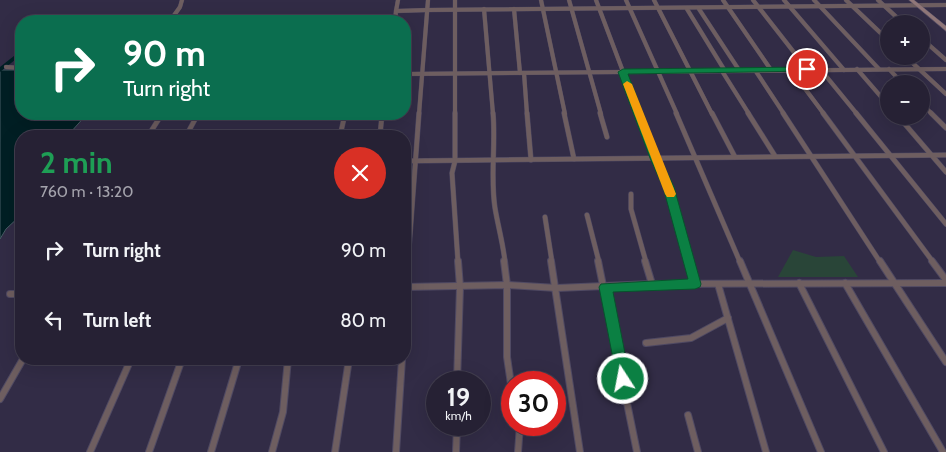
<!DOCTYPE html>
<meta charset="utf-8">
<style>
body{margin:0;font-family:Cabin,sans-serif;background:#2e293c;color:#f1f3f6;height:100vh;display:flex;flex-direction:column;font-size:19px;white-space:nowrap}
*{box-sizing:border-box;margin:0}
p{font-size:16px;color:#a4a3ac}
.icon{flex:none;width:28px;height:28px;fill:none;stroke:currentColor;stroke-width:2;stroke-linecap:round;stroke-linejoin:round}
.map{position:relative;flex:1;overflow:hidden}
.sheet{position:absolute;left:15px;top:130px;width:396px;height:235px;display:flex;flex-direction:column;background:#262134;border-radius:20px;box-shadow:0 5px 20px #0002,0 0 0 1px #423e4f}
.sheet>*{flex:none}
.guide{position:absolute;left:15px;top:15px;width:396px;height:105px;border-radius:20px;box-shadow:0 5px 20px #0002,0 0 0 1px #423e4f;background:#0b6e4f;color:#fff;overflow:hidden}
.fabs{position:absolute;left:880px;top:15px;display:grid;gap:10px}
.fabs a{display:grid;place-items:center;width:50px;height:50px;border-radius:50%;background:#262134;box-shadow:0 5px 20px #0002,0 0 0 1px #423e4f;font-size:25px}
.speed{position:absolute;left:426px;top:371px;display:flex;gap:10px;font-size:25px;font-weight:700;text-align:center}
.speed>*{display:grid;place-content:center;width:65px;height:65px;border-radius:50%;background:#262134;box-shadow:0 5px 20px #0002,0 0 0 1px #423e4f;line-height:1}
.speed small{font-size:12px;font-weight:400}
.speed .limit{border:8px solid #d22;background:#fff;color:#111}
.pin{position:absolute;display:grid;place-items:center;width:42px;height:42px;color:#fff;margin:-21px;border:2px solid #fff;border-radius:50%;box-shadow:0 1px 5px #0007}
.me{position:absolute;width:55px;margin:-28px;rotate:349deg;stroke-linejoin:round;filter:drop-shadow(0 0 4px #0008)}
.turn{display:flex;align-items:center;gap:18px;height:105px;padding:0 25px;font-size:22px}
.turn .icon{width:65px;height:65px;stroke-width:2.5}
.turn b{display:block;font-size:35px;line-height:42px}
.round{display:grid;place-items:center;flex:none;width:52px;height:52px;border-radius:26px;background:#2e293c}
.summary{display:flex;align-items:center;justify-content:space-between;height:85px;padding:0 25px}
h1{font-size:30px;font-weight:700;line-height:38px;color:#1e9e55}
ul{padding:0;list-style:none}
li{display:flex;align-items:center;gap:15px;height:70px;padding:0 25px}
li div{flex:1}
li b{display:block;font-size:19px}
li em{font-style:normal}
.map>svg:first-child{display:block}
</style>
<div class="map">
<svg width="946" height="452" viewBox="0 0 946 452">
<rect width="100%" height="100%" fill="#322c46"/>
<!-- green -->
<path fill="#294538" d="M793 250 816 257 844 256 858 277H778Z"/>
<!-- water -->
<path fill="#011f24" stroke="#475c64" d="M0 70H21V114H87L70 133 72 136H21V215L6 229 0 239Z"/>
<g fill="none" stroke-linecap="round" stroke-linejoin="round">
<!-- canal -->
<path fill="#011f24" fill-rule="evenodd" d="M19 52H21V55L0 72V67Z"/>
<defs>
<g id="minor-far2">
<path d="M455 0V114"/>
<path d="M541 0 565 114"/>
<path d="M569 0 601 114"/>
<path d="M596 0 639 114"/>
<path d="M626 0 677 114"/>
<path d="M654 0 712 114"/>
<path d="M723 0 771 70"/>
<path d="M753 0 807 69"/>
<path d="M784 0 844 70"/>
<path d="M814 0 879 69"/>
<path d="M846 0 889 41"/>
<path d="M878 0 904 24"/>
<path d="M484 9 493 114"/>
<path d="M514 9 520 73"/>
<path d="M687 9 725 71"/>
<path d="M699 9 739 70"/>
<path d="M396 11 398 0"/>
<path d="M170 21 180 7 182 0"/>
<path d="M367 21 368 19"/>
<path d="M395 21 396 11 428 10 946 5"/>
<path d="M921 38 946 60"/>
<path d="M905 56 946 94"/>
<path d="M6 67 21 68"/>
<path d="M857 69 889 106"/>
<path d="M889 69 903 84"/>
<path d="M755 70 784 114"/>
<path d="M791 70 824 114"/>
<path d="M821 70 857 114"/>
<path d="M722 71 749 114"/>
<path d="M524 73 527 114"/>
<path d="M405 74 946 69"/>
<path d="M921 103 932 114"/>
<path d="M419 114 428 0"/>
</g>
<g id="minor-far1">
<path d="M455 113V161L452 173 458 262"/>
<path d="M493 113C496 145 490 176 495 208 498 226 503 243 505 262"/>
<path d="M527 113 531 160"/>
<path d="M564 113 574 159"/>
<path d="M600 113 607 137"/>
<path d="M638 113 668 187 689 262"/>
<path d="M676 113 740 262"/>
<path d="M712 113 735 157"/>
<path d="M748 113 775 156"/>
<path d="M783 113 880 262"/>
<path d="M823 113 933 262"/>
<path d="M856 113 946 224"/>
<path d="M931 113 946 128"/>
<path d="M898 116 946 172"/>
<path d="M148 136 162 114"/>
<path d="M186 136 198 114"/>
<path d="M340 136 345 114"/>
<path d="M380 136 382 114"/>
<path d="M405 161 946 155"/>
<path d="M631 194V209L646 262"/>
<path d="M587 215 599 262"/>
<path d="M545 217 552 262"/>
<path d="M408 262 419 113"/>
</g>
<g id="minor">
<path d="M504 261 507 285V357L512 391"/>
<path d="M551 261 580 452"/>
<path d="M598 261 637 452"/>
<path d="M645 261 652 284"/>
<path d="M688 261 695 284"/>
<path d="M740 261 821 452"/>
<path d="M880 261 946 362"/>
<path d="M932 261 946 280"/>
<path d="M799 283 884 452"/>
<path d="M845 283 943 452"/>
<path d="M718 284 766 452"/>
<path d="M405 287 507 285 557 288 652 284 946 283"/>
<path d="M10 294H21"/>
<path d="M405 303 408 261"/>
<path d="M646 343 691 338 728 318"/>
<path d="M457 382 460 287 458 261"/>
<path d="M0 399 23 359"/>
<path d="M688 415 698 452"/>
<path d="M90 452 131 359"/>
<path d="M149 452 182 359"/>
<path d="M211 452 239 359"/>
<path d="M272 452 283 412 288 359"/>
<path d="M335 452 349 359"/>
<path d="M396 452 402 359"/>
<path d="M456 452 457 425"/>
<path d="M518 452 520 425"/>
</g>
<path id="secondary" d="M909 0H914L946 26V31Z"/>
</defs>
<!-- minor-far2 casing -->
<use href="#minor-far2" stroke="#504a63" stroke-width="4.5"/>
<!-- minor-far1 casing -->
<use href="#minor-far1" stroke="#504a63" stroke-width="5.5"/>
<!-- minor casing -->
<use href="#minor" stroke="#504a63" stroke-width="8"/>
<!-- secondary casing -->
<use href="#secondary" stroke="#504a63" stroke-width="1"/>
<!-- minor-far2 -->
<use href="#minor-far2" stroke="#6e5e60" stroke-width="4"/>
<!-- minor-far1 -->
<use href="#minor-far1" stroke="#6e5e60" stroke-width="4.5"/>
<!-- minor -->
<use href="#minor" stroke="#6e5e60" stroke-width="6"/>
<!-- secondary -->
<use href="#secondary" fill="#907779" fill-rule="evenodd"/>
</g>
<!-- route -->
<path fill="#0b8043" stroke="#07532c" d="M807 67H810V71L628 74 660 158 674 187 701 284 700 287 695 289 613 292 630 379 628 384 623 386 618 384 599 287 601 284 688 279 663 187 650 158 618 72 623 69Z"/>
<!-- slow -->
<path fill="#f59e0b" d="M627 81 632 84 676 194 674 197H667L665 194 623 84Z"/>
</svg>
<div class="fabs">
<a>+</a>
<a>−</a>
</div>
<div class="speed"><div>19<small>km/h</small></div><div class="limit">30</div></div>
<div class="pin" style="left:807px;top:69px;background:#d93025"><svg class="icon" aria-label="arrive" viewBox="0 0 24 24"><path d="M6 21V4h12l-3 4 3 4H6"/></svg></div>
<svg class="me" style="left:623px;top:379px" viewBox="-20 -20 40 40"><circle r="17" fill="#0b8043" stroke="#fff" stroke-width="3"/><path d="M0-11L8 9 0 5-8 9z" fill="#fff"/></svg>
<div class="guide">
<div class="turn"><svg class="icon" aria-label="right" viewBox="0 0 24 24"><path d="M7 20v-9h11M14 6l5 5-5 5"/></svg><div><b>90 m</b>Turn right</div></div>
</div>
<section class="sheet">
<div class="summary"><div><h1>2 min</h1><p>760 m · 13:20</p></div><a class="round" style="background:#d93025;color:#fff"><svg class="icon" aria-label="close" viewBox="0 0 24 24"><path d="M6 6l12 12M18 6L6 18"/></svg></a></div>
<ul>
<li><svg class="icon" aria-label="right" viewBox="0 0 24 24"><path d="M7 20v-9h11M14 6l5 5-5 5"/></svg><div><b>Turn right</b></div><em>90 m</em></li>
<li><svg class="icon" aria-label="left" viewBox="0 0 24 24"><path d="M17 20v-9H6M10 6l-5 5 5 5"/></svg><div><b>Turn left</b></div><em>80 m</em></li>
</ul>
</section>
</div>
